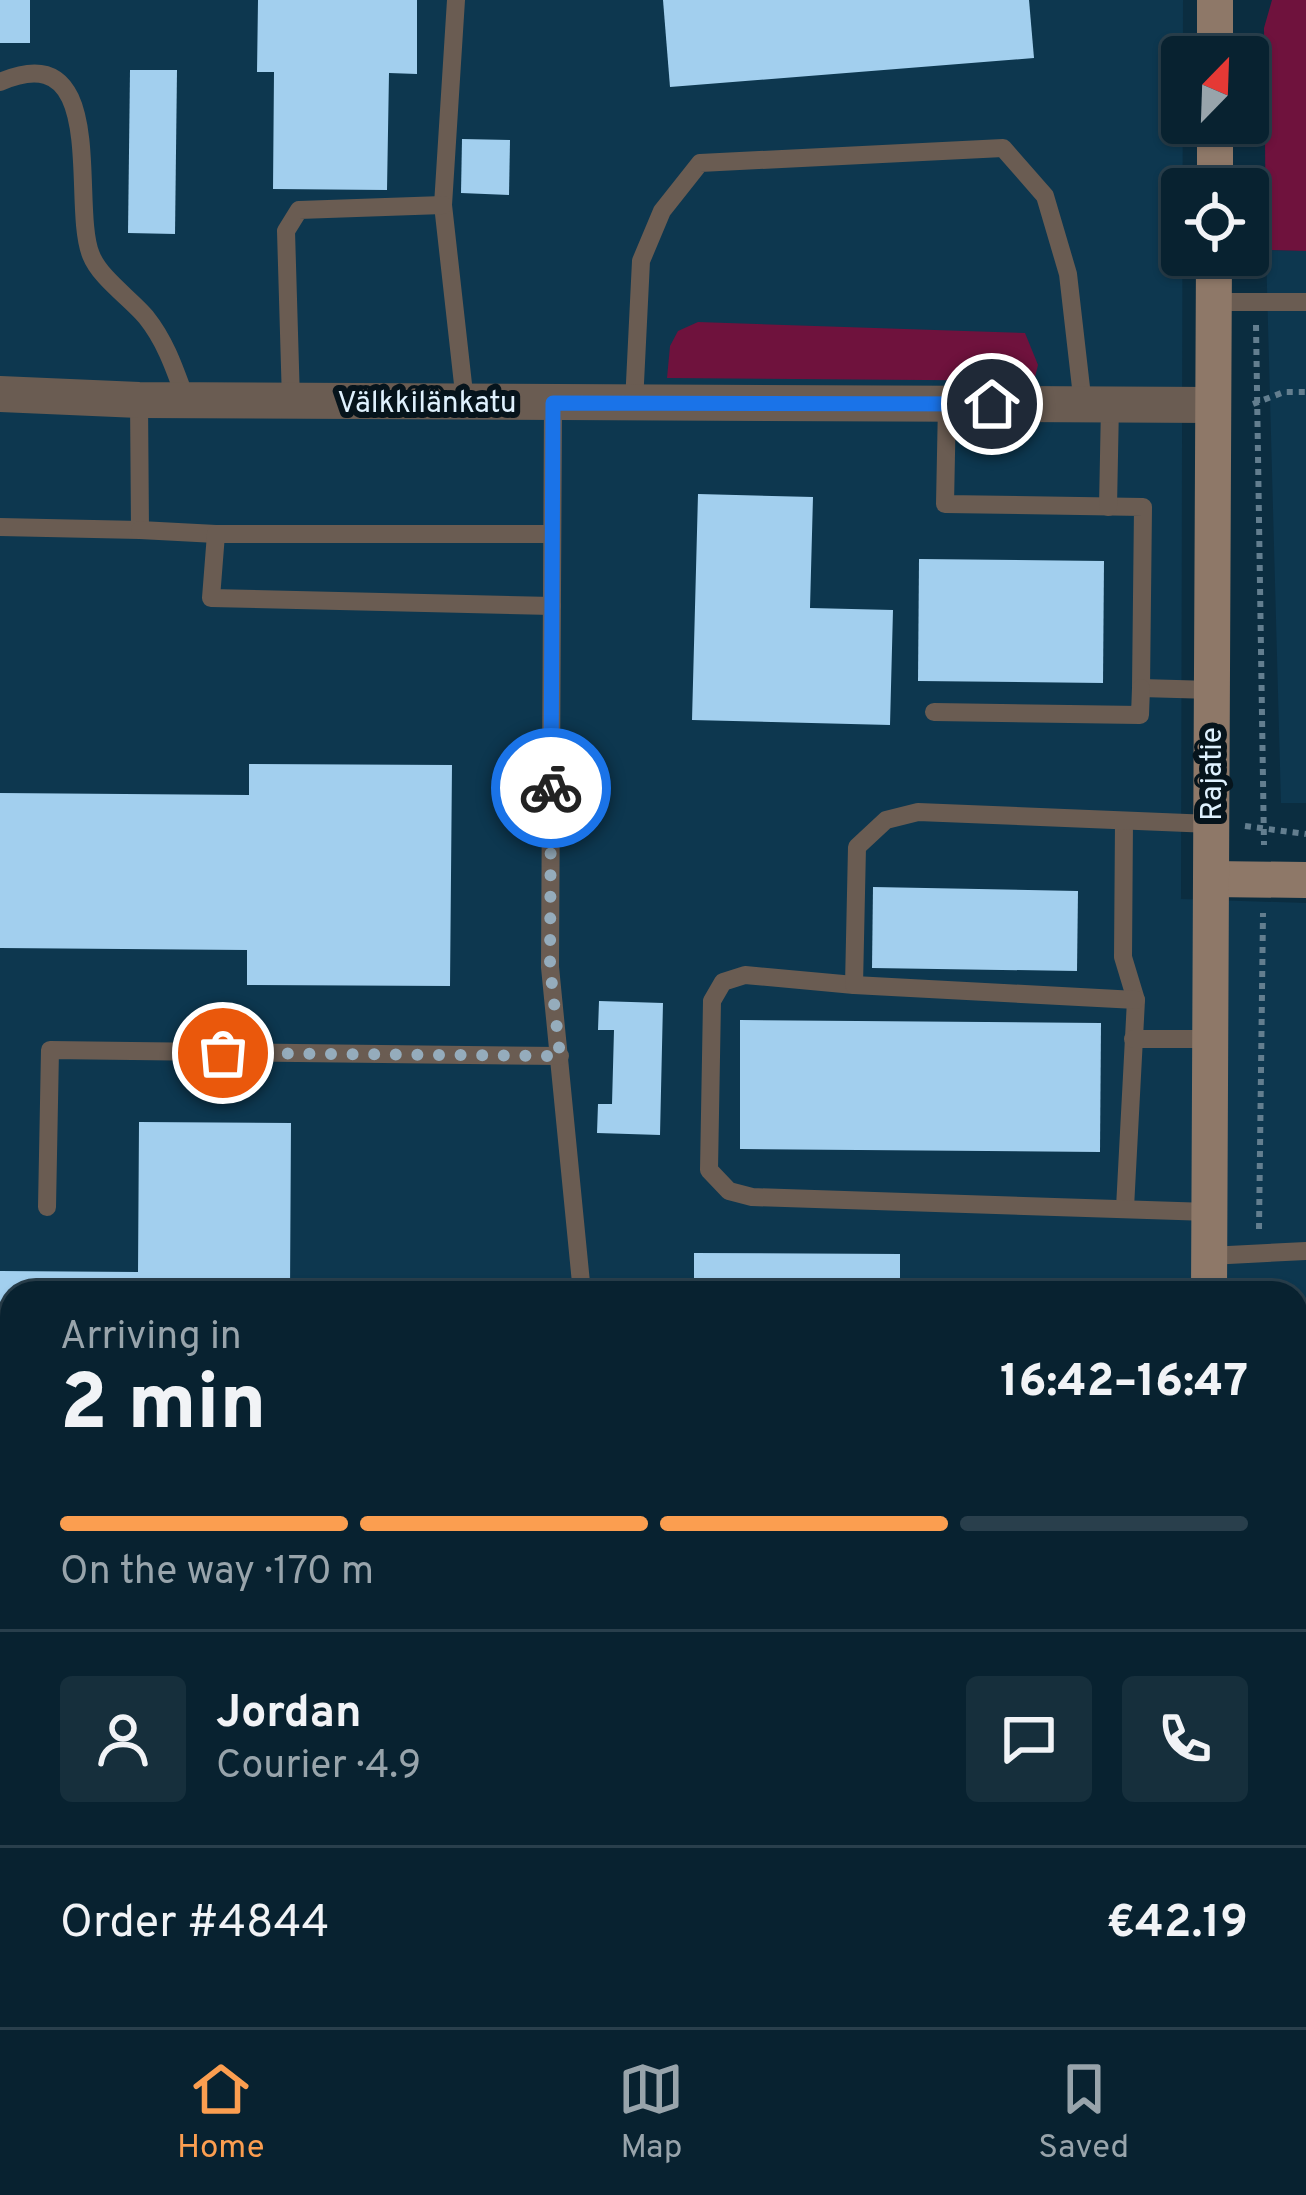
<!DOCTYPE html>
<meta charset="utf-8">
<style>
:root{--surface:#082230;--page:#162f3c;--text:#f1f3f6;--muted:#98a4ab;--line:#293f4c;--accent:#fb9e50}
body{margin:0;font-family:Overpass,sans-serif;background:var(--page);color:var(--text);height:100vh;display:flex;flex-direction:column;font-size:45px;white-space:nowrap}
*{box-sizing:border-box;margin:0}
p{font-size:39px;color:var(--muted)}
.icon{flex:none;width:66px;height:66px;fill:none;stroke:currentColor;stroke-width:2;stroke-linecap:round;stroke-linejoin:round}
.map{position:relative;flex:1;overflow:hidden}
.side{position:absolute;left:0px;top:1281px;width:1308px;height:747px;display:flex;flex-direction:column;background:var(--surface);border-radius:36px 36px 0 0;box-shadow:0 3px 9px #0004,0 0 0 3px var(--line)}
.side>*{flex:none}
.needle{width:78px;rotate:23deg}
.fabs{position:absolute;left:1161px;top:36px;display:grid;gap:24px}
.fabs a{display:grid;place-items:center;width:108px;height:108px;border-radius:12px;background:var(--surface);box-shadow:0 3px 9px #0004,0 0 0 3px var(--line);font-size:60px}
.pin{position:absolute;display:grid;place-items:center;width:102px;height:102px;color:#fff;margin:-51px;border:6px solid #fff;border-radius:50%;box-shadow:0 3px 12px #0007}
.courier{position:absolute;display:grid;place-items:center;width:120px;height:120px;margin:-60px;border:9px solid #1a73e8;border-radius:50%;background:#fff;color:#222;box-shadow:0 3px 15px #0007}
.headline em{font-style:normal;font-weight:800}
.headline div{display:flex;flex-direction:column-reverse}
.headline{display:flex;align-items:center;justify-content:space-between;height:204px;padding:0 60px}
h1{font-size:78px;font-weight:800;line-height:90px}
.bar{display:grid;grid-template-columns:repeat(4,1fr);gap:18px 12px;align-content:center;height:144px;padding:0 60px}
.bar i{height:15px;border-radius:9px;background:var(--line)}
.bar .on{background:var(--accent)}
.bar p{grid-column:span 4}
.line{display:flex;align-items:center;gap:30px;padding:0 60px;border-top:3px solid var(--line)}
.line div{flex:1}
.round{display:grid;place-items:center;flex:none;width:126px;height:126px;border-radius:12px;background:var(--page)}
.menu{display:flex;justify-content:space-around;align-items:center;height:168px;border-top:3px solid var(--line);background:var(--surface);font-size:33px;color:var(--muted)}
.menu a{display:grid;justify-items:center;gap:6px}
.menu .on{color:var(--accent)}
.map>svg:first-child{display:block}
.built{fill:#0d374f}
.green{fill:#6f123d}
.building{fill:#a2cfee}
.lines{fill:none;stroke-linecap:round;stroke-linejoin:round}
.path{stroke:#637e8f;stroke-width:6;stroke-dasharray:6 6;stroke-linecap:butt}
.lane{stroke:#6a5c52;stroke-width:18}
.street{stroke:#6a5c52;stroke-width:36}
.secondary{stroke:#8e7868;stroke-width:36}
.done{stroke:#95acbc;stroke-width:12;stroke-dasharray:0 21.6}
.route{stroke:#1a73e8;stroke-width:15}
.labels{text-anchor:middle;stroke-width:12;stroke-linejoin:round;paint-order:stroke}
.street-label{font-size:30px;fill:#dff1fe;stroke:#06141c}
</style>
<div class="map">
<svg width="1306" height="2027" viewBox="0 0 1306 2027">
<rect width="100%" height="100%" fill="#0b2d40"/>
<g class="built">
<polygon points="0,0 1183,0 1181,899 1306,903 1306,1524 1296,1524 1296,1293 12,1293 12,1822 0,1823"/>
<polygon points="1266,250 1306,251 1306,803 1281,803"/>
<polygon points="255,2016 1177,2016 1176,2027 254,2027"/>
</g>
<g class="green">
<polygon points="1272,0 1306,0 1306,251 1266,250 1264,28"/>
<polygon points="698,322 1025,333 1038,365 1034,381 667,378 670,346 678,331"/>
<polygon points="12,1899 12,2016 255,2016 254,2027 0,2027 0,1900"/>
</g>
<g class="building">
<rect x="0" y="0" width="30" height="43"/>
<polygon points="258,0 417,0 417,74 389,73 387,190 273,189 274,72 257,72"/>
<polygon points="663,0 1029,0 1034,58 670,87"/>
<polygon points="130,70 177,70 175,234 128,233"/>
<polygon points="462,139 510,140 509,195 461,193"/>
<polygon points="698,494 813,497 810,608 893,610 890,725 692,720"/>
<polygon points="919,559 1104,561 1103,683 918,681"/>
<polygon points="249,764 452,765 450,986 247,985 247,950 0,948 0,793 249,795"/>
<polygon points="873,887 1078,891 1077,971 872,968"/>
<polygon points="599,1001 663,1003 660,1135 597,1133 598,1104 612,1104 614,1030 598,1030"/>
<polygon points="740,1020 1101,1023 1100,1152 740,1149"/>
<polygon points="139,1122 291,1123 290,1293 12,1293 12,1539 0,1539 0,1271 138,1272"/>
<polygon points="694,1253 900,1254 900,1293 694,1293"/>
<polygon points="330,2016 500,2016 500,2027 329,2027"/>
<rect x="683" y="2016" width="221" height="11"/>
<polygon points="1013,2016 1135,2016 1135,2027 1012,2027"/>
</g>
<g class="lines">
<g class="path">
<polyline points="1248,199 1250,246"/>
<polyline points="1256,325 1264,845"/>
<polyline points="1253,404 1284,392 1306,392"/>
<polyline points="1245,826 1306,834"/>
<polyline points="1259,1229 1263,913"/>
<polyline points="1252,2027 1252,2016"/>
</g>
<g class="lane">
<polyline points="456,0 443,205 465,402"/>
<path d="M0,82C111,34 70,204 91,255C100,278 130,298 146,317C166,342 175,370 186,400"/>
<polyline points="1214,302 1306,302"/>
<polyline points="291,401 286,231 299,210 443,205"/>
<polyline points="553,403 550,967 582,1293"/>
<polyline points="634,403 641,261 662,211 700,163 1003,148 1045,196 1068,274 1083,405"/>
<polyline points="947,404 945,504 1143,507 1141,688 1212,690"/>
<polyline points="1108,507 1110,405"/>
<polyline points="0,527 140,530 139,400"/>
<polyline points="140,530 216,534"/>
<polyline points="552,606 211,598 216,534 552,534"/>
<polyline points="934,712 1140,715 1141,688"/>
<polyline points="1124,822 1123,957 1136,1000 1125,1208"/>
<polyline points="854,985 745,975 723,982 712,1001 709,1170 729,1191 752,1197 1209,1212"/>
<polyline points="1136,1000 854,985 857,847 886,820 918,812 1211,824"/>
<polyline points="1133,1039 1210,1039"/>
<polyline points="47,1207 50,1050 560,1056"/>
<polyline points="1209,1256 1306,1251"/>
<polyline points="0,1718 12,1718"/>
</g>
<g class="street">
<polyline points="0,394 139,400 1213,405"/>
<polyline points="580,2027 580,2016"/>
</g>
<g class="secondary">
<polyline points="1215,57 1215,0"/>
<polyline points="1215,189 1215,123"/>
<polyline points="1211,879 1306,880"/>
<polyline points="1209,1293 1214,255"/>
<polyline points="0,1864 12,1863"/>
<polyline points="1205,2027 1205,2016"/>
</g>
</g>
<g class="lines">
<polyline class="done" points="223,1053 560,1056 550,967 551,788"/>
<polyline class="route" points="551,788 553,403 992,404"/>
</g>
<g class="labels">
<g class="street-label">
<text x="427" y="412">Välkkilänkatu</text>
<text transform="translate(1211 774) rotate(-90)" y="10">Rajatie</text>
</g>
</g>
</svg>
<div class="fabs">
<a><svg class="needle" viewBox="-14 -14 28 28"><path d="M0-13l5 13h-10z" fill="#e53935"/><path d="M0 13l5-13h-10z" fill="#98a4ab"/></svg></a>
<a><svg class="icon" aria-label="locate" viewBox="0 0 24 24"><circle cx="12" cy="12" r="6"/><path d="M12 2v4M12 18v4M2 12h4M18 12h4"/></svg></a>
</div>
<div class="pin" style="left:223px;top:1053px;background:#ea580c"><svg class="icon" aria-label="bag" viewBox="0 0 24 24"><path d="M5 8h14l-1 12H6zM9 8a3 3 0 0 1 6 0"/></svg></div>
<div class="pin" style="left:992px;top:404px;background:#1f2937"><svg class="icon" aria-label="home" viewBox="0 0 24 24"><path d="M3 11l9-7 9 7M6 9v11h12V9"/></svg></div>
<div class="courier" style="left:551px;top:788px"><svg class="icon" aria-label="bike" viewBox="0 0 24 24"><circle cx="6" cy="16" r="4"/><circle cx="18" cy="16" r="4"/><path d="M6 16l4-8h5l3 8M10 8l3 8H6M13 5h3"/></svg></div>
<section class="side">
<div class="headline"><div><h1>2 min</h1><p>Arriving in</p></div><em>16:42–16:47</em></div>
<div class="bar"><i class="on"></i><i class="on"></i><i class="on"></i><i></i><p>On the way · 170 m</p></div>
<div class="line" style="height:216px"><a class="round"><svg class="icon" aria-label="person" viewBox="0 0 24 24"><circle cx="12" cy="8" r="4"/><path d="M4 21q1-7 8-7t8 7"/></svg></a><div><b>Jordan</b><p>Courier · 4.9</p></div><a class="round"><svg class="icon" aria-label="chat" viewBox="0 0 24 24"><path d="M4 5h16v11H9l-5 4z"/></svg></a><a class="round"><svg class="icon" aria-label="phone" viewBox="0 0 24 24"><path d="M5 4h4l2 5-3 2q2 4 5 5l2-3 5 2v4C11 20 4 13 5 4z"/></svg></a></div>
<div class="line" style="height:156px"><div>Order #4844</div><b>€42.19</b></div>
</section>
</div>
<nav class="menu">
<a class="on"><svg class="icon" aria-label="home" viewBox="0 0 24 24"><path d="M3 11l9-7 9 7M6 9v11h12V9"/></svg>Home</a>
<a><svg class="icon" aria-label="map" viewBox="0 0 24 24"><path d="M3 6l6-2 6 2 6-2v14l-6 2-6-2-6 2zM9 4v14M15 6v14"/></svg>Map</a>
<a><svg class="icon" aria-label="saved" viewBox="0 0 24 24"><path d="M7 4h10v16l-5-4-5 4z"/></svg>Saved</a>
</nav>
